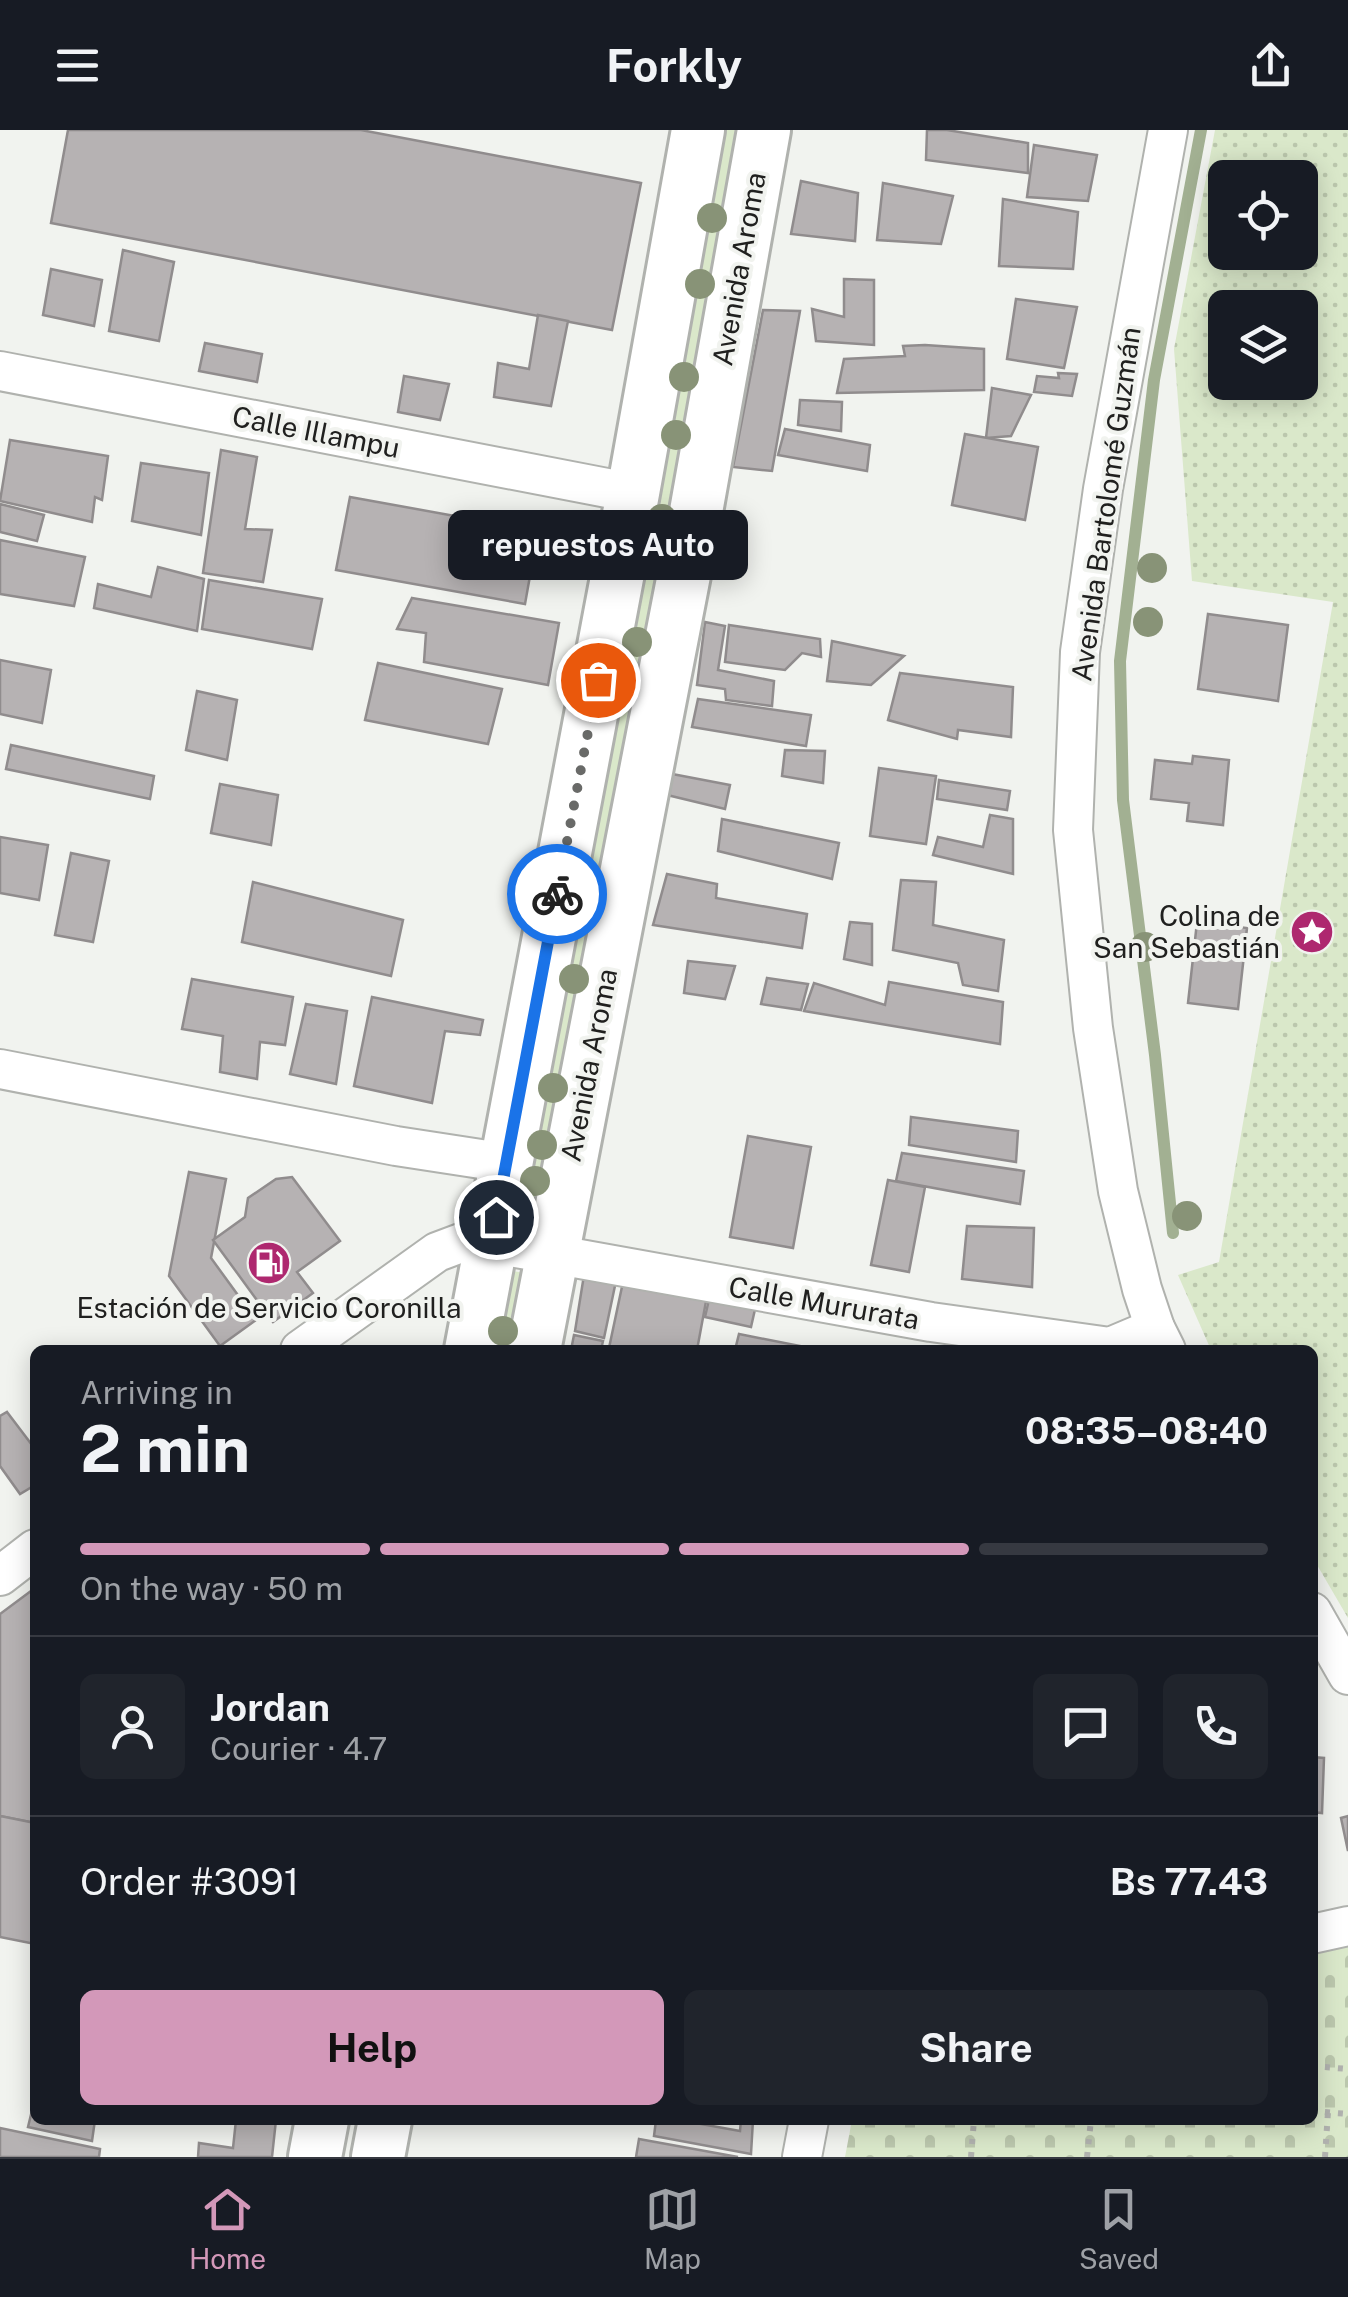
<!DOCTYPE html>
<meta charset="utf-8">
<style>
:root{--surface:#171b24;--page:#20242c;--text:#f1f3f6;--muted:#9ea1a6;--line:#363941;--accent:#d398b9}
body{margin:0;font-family:"Public Sans",sans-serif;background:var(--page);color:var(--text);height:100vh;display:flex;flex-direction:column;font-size:38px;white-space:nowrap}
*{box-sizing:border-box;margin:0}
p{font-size:32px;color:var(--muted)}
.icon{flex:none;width:55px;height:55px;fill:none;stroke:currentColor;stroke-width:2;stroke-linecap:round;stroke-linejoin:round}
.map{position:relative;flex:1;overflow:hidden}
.side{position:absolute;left:30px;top:1215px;width:1288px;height:780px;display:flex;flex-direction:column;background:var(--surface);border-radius:15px;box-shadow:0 5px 25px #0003}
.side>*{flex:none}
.tools{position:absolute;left:1208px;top:30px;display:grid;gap:20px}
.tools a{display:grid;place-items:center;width:110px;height:110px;border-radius:15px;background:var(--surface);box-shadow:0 5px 25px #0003;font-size:50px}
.pin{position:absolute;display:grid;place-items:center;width:85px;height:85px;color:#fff;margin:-42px;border:5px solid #fff;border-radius:50%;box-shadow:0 2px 10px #0007}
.courier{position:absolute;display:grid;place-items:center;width:100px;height:100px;margin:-50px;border:8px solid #1a73e8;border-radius:50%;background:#fff;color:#222;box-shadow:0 2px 12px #0007}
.bubble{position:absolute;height:70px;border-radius:15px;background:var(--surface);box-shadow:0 5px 25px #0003;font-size:32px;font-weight:700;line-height:70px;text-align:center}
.overview em{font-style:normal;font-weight:700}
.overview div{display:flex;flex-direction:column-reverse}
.overview{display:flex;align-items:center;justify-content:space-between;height:170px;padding:0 50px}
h1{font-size:65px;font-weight:700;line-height:75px}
.bar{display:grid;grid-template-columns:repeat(4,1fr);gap:15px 10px;align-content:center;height:120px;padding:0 50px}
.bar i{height:12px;border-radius:8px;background:var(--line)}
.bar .active{background:var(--accent)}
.bar p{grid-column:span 4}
.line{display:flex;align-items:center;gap:25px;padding:0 50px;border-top:2px solid var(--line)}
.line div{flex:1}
.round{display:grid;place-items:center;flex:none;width:105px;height:105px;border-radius:15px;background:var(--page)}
.primary-button{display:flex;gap:20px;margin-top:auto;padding:20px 50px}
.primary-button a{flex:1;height:115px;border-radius:15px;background:var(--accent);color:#111;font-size:40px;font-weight:700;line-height:115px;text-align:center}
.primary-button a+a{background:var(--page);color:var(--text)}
header{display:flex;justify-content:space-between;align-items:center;height:130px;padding:0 50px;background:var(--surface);font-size:45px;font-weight:700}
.tabs{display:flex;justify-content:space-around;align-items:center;height:140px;border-top:2px solid var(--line);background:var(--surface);font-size:28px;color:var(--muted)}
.tabs a{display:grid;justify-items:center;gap:5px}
.tabs .active{color:var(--accent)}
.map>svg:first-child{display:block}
.green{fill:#dae8ca}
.cemetery{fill:url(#cemetery-stones)}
.park{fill:url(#park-dots);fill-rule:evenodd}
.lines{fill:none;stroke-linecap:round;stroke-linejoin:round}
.stream{stroke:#a2b092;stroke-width:12}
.building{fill:#b6b2b3;stroke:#908c8d;stroke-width:2.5}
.minor-casing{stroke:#b0b2ae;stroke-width:42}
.secondary-casing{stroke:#b0b2ae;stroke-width:58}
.path{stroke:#b0b1ae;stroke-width:6;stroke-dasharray:5 8;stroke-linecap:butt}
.minor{stroke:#fff;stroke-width:38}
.secondary{stroke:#fff;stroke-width:52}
.tree{fill:#889377}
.done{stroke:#696a68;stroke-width:10;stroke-dasharray:0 18}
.route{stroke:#1a73e8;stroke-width:12}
.labels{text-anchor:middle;stroke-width:8;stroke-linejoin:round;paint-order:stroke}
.street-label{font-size:28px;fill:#20201f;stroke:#f1f3ef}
.poi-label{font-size:28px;fill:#20201f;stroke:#f1f3ef;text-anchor:end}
</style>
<header><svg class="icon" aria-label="menu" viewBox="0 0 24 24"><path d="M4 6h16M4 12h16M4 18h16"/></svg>Forkly<svg class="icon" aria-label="share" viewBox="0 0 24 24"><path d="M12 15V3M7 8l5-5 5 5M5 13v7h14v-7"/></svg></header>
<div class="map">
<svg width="1348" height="2027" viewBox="0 0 1348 2027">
<defs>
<pattern id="cemetery-stones" width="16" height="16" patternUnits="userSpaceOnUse" patternTransform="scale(2.5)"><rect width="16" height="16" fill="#dae8ca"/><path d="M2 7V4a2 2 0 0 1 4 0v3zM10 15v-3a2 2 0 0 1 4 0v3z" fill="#bbc7ad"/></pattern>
<pattern id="park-dots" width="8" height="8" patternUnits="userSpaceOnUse" patternTransform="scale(2.5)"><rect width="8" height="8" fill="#dae8ca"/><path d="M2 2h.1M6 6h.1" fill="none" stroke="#bbc7ad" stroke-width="1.8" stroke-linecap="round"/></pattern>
</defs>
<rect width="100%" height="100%" fill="#f1f3ef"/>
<g class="green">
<polygon points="720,0 740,0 673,379 535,1100 517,1097"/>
<polygon points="507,1140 525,1143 510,1220 491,1220"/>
</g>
<polygon class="cemetery" points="1348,1817 1348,2027 845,2027 852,1990 1312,1990 1313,1824"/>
<path class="park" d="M1215,0H1348V1488L1313,1428L1312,1220H1211L1178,1145L1219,1132L1333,472L1192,451L1174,219ZM1225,48H1300V122H1225ZM1225,178H1300V252H1225Z"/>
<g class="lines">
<polyline class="stream" points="1173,1103 1155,925 1123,670 1120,531 1154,250 1201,0"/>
</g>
<g class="building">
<polygon points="68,0 361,0 641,53 612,200 51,93"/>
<polygon points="927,0 947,0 1028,13 1028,43 926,30"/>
<polygon points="1034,15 1097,25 1088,71 1027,67"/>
<polygon points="801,51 858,63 855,111 791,104"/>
<polygon points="883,53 953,66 941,114 877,110"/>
<polygon points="1003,69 1078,82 1073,139 999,136"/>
<polygon points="123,120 174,132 159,211 109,201"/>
<polygon points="51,139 102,150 94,196 43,185"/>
<polygon points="844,149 874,150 874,215 816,211 812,179 844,187"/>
<polygon points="1016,169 1077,177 1064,238 1007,229"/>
<polygon points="763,180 800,181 772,341 733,337"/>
<polygon points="538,185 568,191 551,276 494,267 498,233 529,239"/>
<polygon points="205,213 262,224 257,252 199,241"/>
<polygon points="925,215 984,219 984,260 837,263 844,229 905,226 903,216"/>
<polygon points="1058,243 1077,244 1072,266 1034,262 1037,246 1059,248"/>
<polygon points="404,246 449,254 440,290 398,282"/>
<polygon points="992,258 1031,265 1011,306 986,308"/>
<polygon points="800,270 842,272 841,301 798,295"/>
<polygon points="785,299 870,315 867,341 778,325"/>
<polygon points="965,304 1038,317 1025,390 952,375"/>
<polygon points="10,310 108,326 102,370 95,367 92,392 0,371"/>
<polygon points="221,320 257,327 245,399 272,400 263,452 203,443"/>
<polygon points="141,333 209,343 201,405 132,391"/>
<polygon points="350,367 538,401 525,474 336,440"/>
<polygon points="0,374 44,385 37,411 0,402"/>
<polygon points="0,410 85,427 74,476 0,464"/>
<polygon points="158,437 204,449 197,501 94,478 98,454 151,467"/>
<polygon points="209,450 322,469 312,519 202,499"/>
<polygon points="412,468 559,493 548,555 424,532 426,503 397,499"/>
<polygon points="1208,484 1288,495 1278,571 1198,559"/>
<polygon points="705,492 725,496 718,540 774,551 772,576 726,570 725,559 697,555"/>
<polygon points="729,495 820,509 821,527 802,523 785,540 725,532"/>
<polygon points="832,511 904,526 871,555 827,551"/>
<polygon points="0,530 51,540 42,593 0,584"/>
<polygon points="378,533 502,559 488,614 365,590"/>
<polygon points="900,543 1013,557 1011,607 958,600 957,609 888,590"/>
<polygon points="197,561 237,570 227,630 186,620"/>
<polygon points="698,569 811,585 806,616 692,597"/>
<polygon points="11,615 154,646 150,669 6,639"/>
<polygon points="785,620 825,621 823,653 782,646"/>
<polygon points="1193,626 1229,630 1223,695 1187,691 1189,673 1151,669 1155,630 1192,634"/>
<polygon points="879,638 936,646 926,714 870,706"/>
<polygon points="667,643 730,655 725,679 663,664"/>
<polygon points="939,650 1010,661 1007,680 937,669"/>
<polygon points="220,654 278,665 271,715 211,703"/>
<polygon points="990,685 1013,689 1013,744 933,725 938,707 983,717"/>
<polygon points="722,689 839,713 832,749 718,721"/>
<polygon points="0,707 48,715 39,770 0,763"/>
<polygon points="71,723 109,731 93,812 55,805"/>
<polygon points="667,744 717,754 716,768 807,784 802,818 653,795"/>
<polygon points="901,750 936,752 933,795 1004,810 998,861 963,855 958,833 893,820"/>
<polygon points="253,752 403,790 391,846 242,812"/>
<polygon points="850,792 872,794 872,835 844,829"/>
<polygon points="1197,792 1247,798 1238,879 1188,873"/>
<polygon points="688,831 735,836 725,869 684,863"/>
<polygon points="767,848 808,854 801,880 761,874"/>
<polygon points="192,849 293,867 285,915 260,912 257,949 220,942 223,906 182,899"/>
<polygon points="889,852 1003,872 1000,914 804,881 814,853 885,875"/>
<polygon points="372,867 483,890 480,905 445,901 432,973 354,956"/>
<polygon points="306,874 347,881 336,954 290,944"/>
<polygon points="911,987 1018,1001 1016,1032 909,1015"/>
<polygon points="748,1006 811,1017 793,1118 730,1107"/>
<polygon points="902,1023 1024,1041 1020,1074 896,1051"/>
<polygon points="189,1042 226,1049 211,1128 256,1190 220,1216 169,1146"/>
<polygon points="292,1047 340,1111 297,1142 313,1163 273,1192 213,1110 245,1087 248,1068 276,1049"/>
<polygon points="888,1050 925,1057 909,1142 871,1135"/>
<polygon points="967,1096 1034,1098 1032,1157 962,1149"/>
<polygon points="584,1145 616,1151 604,1208 575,1201"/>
<polygon points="623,1152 707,1166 697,1220 622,1220 609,1218"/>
<polygon points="710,1165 756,1175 751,1197 705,1187"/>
<polygon points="739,1204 815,1219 735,1220"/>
<polygon points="574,1205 603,1211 601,1220 571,1220"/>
<polygon points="7,1282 35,1319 35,1355 20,1364 0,1336 0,1286"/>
<polygon points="35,1458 35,1693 0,1686 0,1484"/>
<polygon points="1312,1627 1324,1628 1322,1683 1312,1682"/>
<polygon points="0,1686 35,1693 35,1814 0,1807"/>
<polygon points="1348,1686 1348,1721 1341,1688"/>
<polygon points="35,1968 35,1990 95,1990 92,2011 28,1997"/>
<polygon points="236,1990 276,1990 272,2027 198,2027 199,2013 233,2018"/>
<polygon points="656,1990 679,1990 740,2001 741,1990 753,1990 751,2024 654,2006"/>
<polygon points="0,1998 100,2019 99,2027 0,2027"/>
<polygon points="639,2009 738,2027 636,2027"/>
</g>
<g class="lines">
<g class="minor-casing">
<g id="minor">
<polyline points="0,241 633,363"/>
<polyline points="0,939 396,1016 507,1033"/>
<polyline points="300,1220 437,1122 461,1113 491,1114 552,1124 931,1192 1110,1217 1155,1198"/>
<polyline points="1166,1220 1155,1198 1142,1159 1118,1061 1093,898 1073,700 1080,522 1103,359 1168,0"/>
<polyline points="0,1446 35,1419"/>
<polyline points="1312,1482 1348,1545"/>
<polyline points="1312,1804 1348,1796"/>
<polyline points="802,2027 809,1990"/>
</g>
</g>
<g class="secondary-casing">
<g id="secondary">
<polyline points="471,1220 633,363 698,0"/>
<polyline points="534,1220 694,393 764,0"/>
<polyline points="315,2027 322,1990"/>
<polyline points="378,2027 385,1990"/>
</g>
</g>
<g class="path">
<polyline points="1312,1936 1348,1939"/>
<polyline points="1312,1981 1348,1984"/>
<polyline points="971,2027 974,1990"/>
<polyline points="1087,2027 1091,1990"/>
<polyline points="1325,2027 1328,1982"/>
</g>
<use href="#minor" class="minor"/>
<use href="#secondary" class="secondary"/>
</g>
<g class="tree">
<circle cx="712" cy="88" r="15"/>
<circle cx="700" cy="154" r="15"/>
<circle cx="684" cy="247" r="15"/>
<circle cx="676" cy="305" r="15"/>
<circle cx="662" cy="389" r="15"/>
<circle cx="1152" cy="438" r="15"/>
<circle cx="1148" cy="492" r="15"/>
<circle cx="637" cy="512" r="15"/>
<circle cx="590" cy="768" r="15"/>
<circle cx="1145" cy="817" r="15"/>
<circle cx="574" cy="849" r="15"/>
<circle cx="553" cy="958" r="15"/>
<circle cx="542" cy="1015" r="15"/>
<circle cx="535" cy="1051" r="15"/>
<circle cx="1187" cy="1086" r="15"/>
<circle cx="503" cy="1201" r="15"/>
</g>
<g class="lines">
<polyline class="done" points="557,764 598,550"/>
<polyline class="route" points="496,1087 557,764"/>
</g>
<defs>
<g id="sight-disc" transform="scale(2.25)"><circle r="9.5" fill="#ae286f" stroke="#f1f3ef"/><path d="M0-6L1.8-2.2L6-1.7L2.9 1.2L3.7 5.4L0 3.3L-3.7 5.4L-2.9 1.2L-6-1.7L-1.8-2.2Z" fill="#fff"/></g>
<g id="fuel-disc" transform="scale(2.25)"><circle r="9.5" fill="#ae286f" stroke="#f1f3ef"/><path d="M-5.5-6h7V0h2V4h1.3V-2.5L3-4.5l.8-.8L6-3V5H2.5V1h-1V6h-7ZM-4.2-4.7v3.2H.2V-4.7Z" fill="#fff"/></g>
</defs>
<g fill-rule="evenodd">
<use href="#sight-disc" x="1312" y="802"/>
<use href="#fuel-disc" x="269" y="1133"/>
</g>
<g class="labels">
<g class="street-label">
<text transform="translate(739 139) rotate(-80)" y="10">Avenida Aroma</text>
<text transform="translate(316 302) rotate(11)" y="10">Calle Illampu</text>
<text transform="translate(1106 374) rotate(-82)" y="10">Avenida Bartolomé Guzmán</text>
<text transform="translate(589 935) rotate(-79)" y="10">Avenida Aroma</text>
<text transform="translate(824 1173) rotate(10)" y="10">Calle Mururata</text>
</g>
<g class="poi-label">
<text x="1280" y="796">Colina de<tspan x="1280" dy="32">San Sebastián</tspan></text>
<text x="269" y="1188" text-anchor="middle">Estación de Servicio Coronilla</text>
</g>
</g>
</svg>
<div class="tools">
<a><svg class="icon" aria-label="locate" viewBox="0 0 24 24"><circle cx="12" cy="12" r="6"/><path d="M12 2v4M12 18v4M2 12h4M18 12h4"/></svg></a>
<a><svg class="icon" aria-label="layers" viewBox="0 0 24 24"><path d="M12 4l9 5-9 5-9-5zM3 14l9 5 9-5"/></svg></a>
</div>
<div class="pin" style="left:598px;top:550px;background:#ea580c"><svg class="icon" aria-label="bag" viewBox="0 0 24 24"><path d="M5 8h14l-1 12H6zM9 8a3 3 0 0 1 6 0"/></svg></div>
<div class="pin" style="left:496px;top:1087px;background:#1f2937"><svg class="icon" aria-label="home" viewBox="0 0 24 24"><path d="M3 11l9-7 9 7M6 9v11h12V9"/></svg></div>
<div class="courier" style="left:557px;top:764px"><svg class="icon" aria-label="bike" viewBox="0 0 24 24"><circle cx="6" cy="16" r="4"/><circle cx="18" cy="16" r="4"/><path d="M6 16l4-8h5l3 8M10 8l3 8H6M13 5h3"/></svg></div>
<div class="bubble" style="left:448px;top:380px;width:300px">repuestos Auto</div>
<section class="side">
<div class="overview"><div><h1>2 min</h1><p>Arriving in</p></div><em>08:35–08:40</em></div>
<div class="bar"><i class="active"></i><i class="active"></i><i class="active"></i><i></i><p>On the way · 50 m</p></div>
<div class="line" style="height:180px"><a class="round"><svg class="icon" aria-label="person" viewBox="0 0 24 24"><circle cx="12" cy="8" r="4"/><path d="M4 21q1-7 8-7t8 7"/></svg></a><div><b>Jordan</b><p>Courier · 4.7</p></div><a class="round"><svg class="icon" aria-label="chat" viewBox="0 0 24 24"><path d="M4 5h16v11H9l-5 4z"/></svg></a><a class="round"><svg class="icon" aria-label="phone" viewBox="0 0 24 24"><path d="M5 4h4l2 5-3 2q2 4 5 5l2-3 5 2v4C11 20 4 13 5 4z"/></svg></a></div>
<div class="line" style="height:130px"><div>Order #3091</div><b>Bs 77.43</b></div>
<div class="primary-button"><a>Help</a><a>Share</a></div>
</section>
</div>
<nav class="tabs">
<a class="active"><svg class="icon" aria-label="home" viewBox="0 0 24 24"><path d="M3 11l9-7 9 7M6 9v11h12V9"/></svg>Home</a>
<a><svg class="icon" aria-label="map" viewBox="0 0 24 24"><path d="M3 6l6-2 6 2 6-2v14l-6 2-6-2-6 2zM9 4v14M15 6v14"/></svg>Map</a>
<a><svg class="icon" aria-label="saved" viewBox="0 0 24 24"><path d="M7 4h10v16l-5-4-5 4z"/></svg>Saved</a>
</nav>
